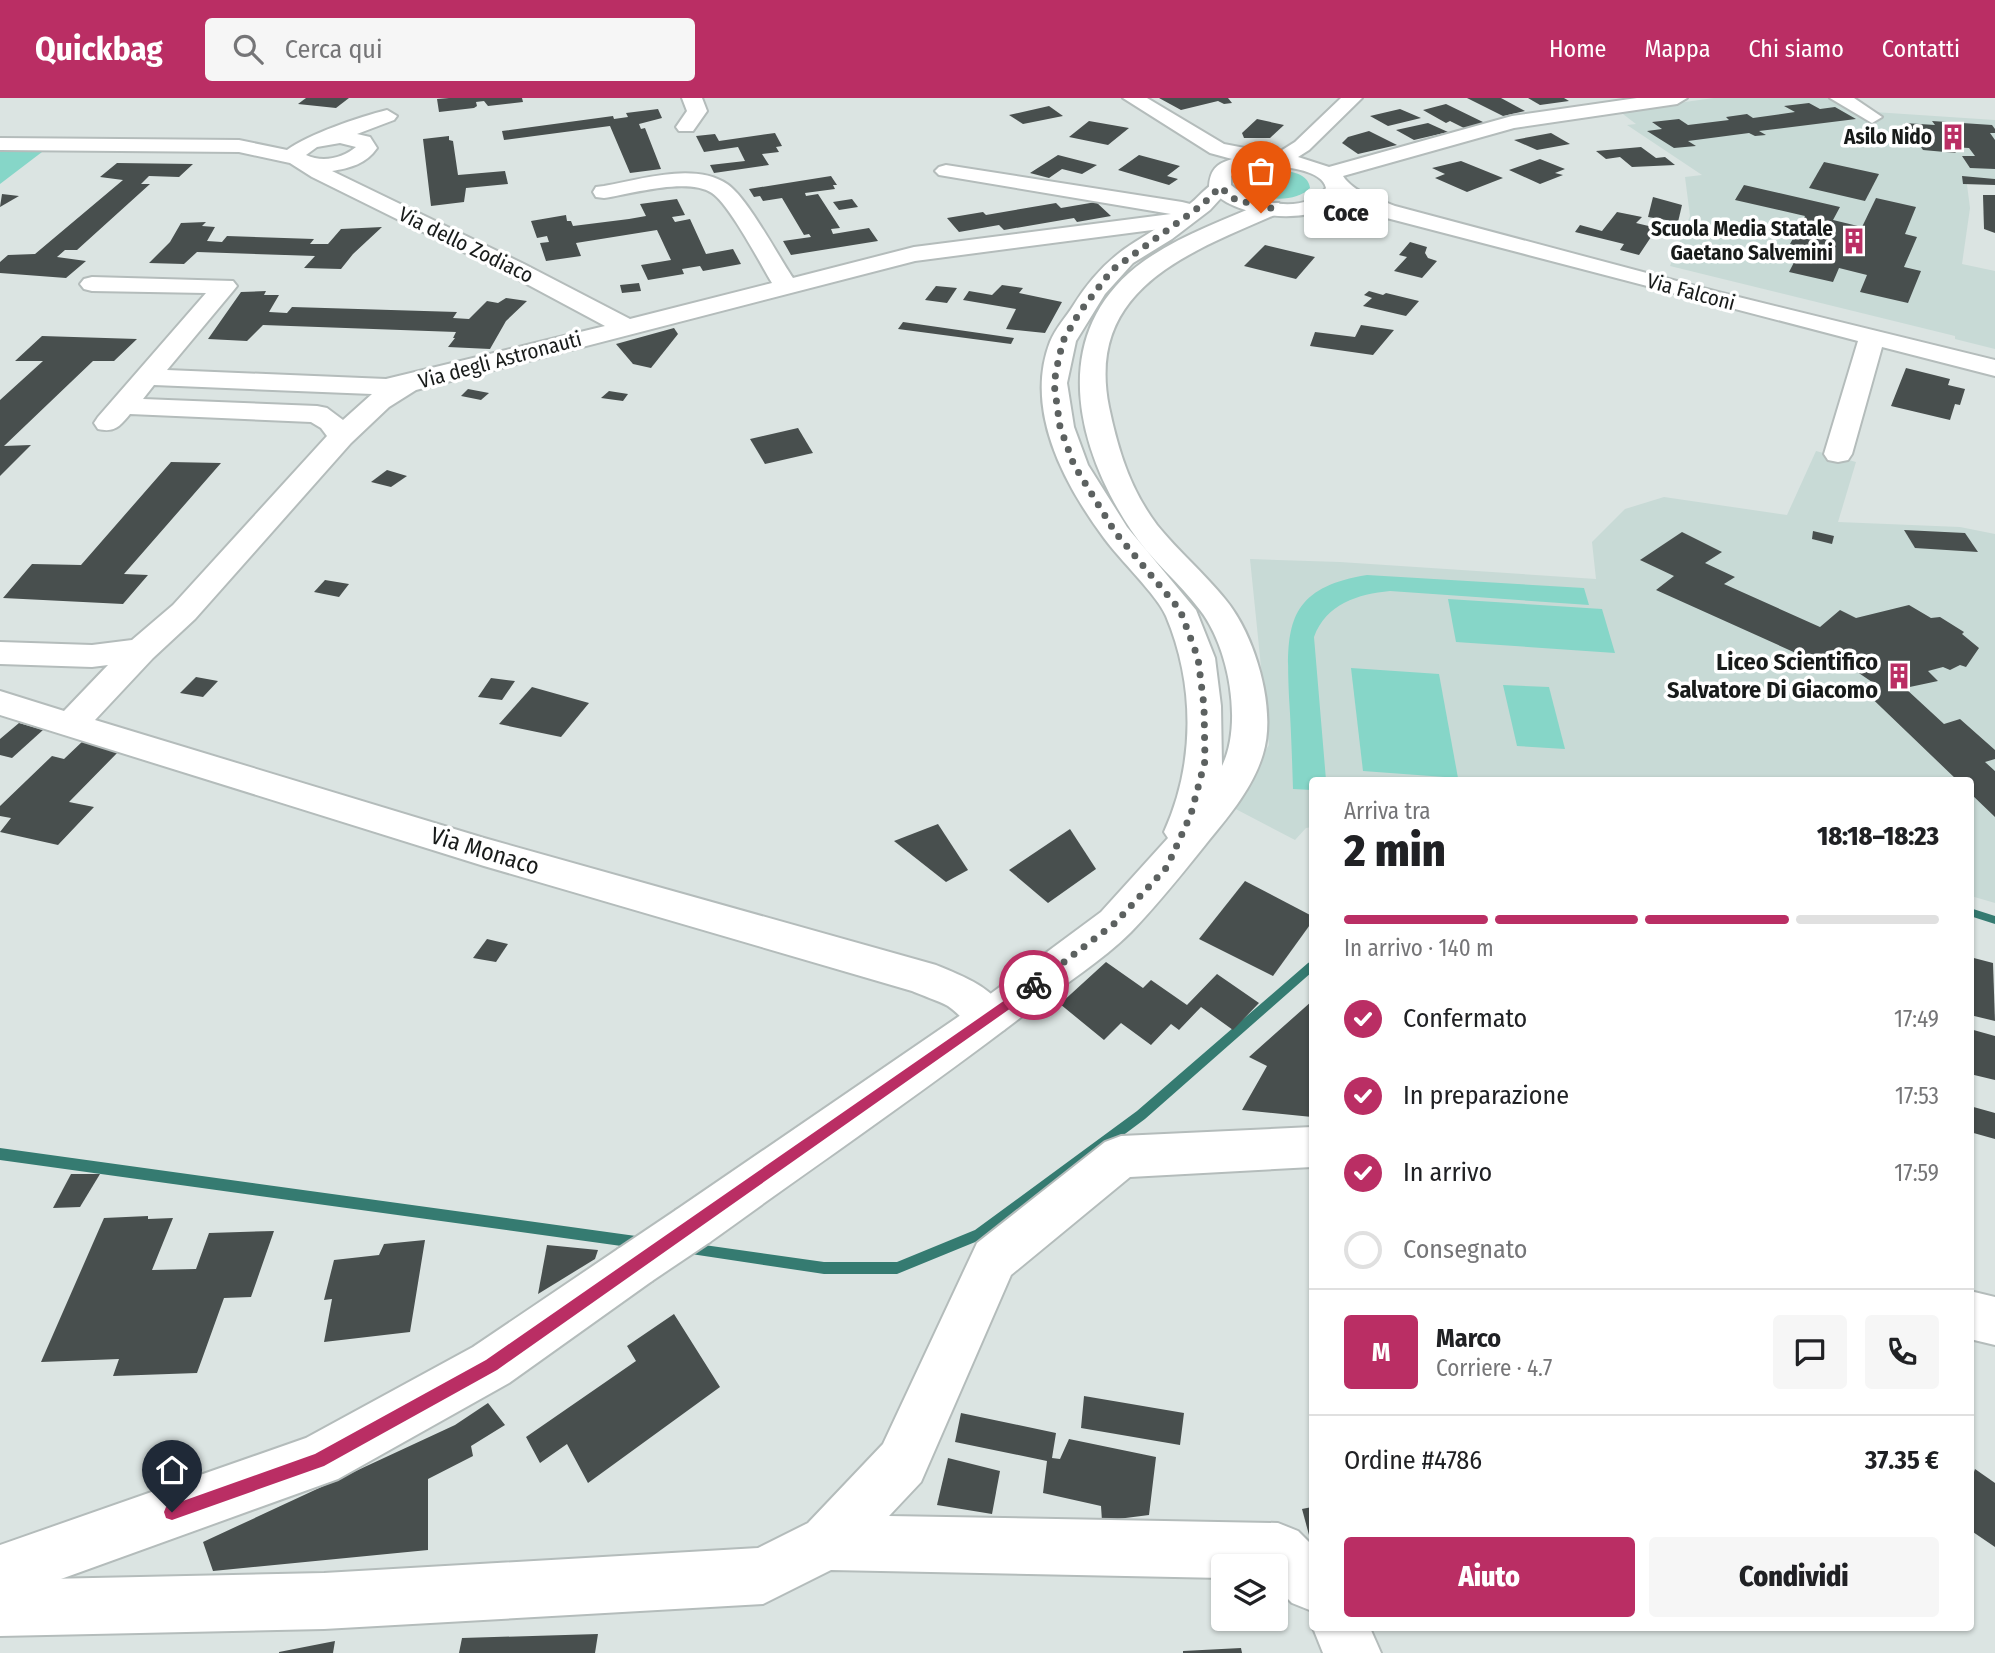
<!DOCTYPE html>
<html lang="it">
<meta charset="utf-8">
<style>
:root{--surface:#fff;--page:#f6f6f6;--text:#202124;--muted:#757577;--line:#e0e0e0;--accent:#ba2e64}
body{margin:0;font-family:"Fira Sans Condensed",sans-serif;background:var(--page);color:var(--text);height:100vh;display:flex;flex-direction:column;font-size:26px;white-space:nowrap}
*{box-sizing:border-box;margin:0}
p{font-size:23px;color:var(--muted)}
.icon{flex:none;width:38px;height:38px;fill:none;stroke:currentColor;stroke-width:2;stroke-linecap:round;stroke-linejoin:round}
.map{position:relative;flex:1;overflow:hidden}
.drawer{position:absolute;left:1309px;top:679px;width:665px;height:854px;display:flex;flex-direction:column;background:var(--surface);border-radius:7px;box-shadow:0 2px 5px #0004}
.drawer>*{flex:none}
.controls{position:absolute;left:1211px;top:1456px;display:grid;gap:14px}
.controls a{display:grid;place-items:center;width:77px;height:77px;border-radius:7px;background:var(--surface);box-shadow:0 2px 5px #0004;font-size:35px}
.pin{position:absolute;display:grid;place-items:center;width:60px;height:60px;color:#fff;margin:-72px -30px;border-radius:50% 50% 50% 0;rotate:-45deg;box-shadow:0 0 7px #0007}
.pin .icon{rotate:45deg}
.courier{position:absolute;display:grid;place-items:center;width:70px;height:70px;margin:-35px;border:5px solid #ba2e64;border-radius:50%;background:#fff;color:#222;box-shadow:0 2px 9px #0007}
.bubble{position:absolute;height:49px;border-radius:7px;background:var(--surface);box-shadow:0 2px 5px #0004;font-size:23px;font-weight:800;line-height:49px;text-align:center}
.headline em{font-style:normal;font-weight:800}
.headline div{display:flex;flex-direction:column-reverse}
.headline{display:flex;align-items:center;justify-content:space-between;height:119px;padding:0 35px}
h1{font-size:46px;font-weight:800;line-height:52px}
.bar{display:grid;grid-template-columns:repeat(4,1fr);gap:10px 7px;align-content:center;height:84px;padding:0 35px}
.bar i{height:9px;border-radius:5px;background:var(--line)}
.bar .active{background:var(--accent)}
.bar p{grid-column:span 4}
.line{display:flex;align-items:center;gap:18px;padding:0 35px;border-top:2px solid var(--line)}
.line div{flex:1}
.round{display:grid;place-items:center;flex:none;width:74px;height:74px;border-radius:7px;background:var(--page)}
ol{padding:0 35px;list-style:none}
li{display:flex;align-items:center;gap:21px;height:77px}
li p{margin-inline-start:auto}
li .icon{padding:7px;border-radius:50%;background:var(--accent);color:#fff;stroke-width:4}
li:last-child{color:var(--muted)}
li i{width:38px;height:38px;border:4px solid var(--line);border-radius:50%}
.primary-button{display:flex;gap:14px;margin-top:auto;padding:14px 35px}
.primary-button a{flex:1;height:80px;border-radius:7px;background:var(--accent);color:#fff;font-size:28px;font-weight:800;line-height:80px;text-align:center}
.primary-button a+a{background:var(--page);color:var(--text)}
header{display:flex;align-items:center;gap:42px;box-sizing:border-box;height:98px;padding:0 35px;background:var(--accent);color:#fff}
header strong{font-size:33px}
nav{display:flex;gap:38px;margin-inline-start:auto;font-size:24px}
.search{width:490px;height:63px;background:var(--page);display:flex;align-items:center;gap:18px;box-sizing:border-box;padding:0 24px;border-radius:7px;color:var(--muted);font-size:26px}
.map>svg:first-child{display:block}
.built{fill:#c8dad6}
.green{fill:#86d6c8}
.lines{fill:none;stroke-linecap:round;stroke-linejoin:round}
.stream{fill:#357b71;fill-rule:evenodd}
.building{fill:#484f4e}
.minor-casing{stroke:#b4bcbb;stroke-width:4}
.major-casing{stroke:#b4bcbb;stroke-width:4}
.minor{fill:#fff;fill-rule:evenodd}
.major{fill:#fff;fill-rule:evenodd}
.route{fill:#ba2e64}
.done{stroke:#5c6160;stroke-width:7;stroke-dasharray:0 12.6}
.labels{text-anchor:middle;stroke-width:7;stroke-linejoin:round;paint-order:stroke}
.far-poi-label{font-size:21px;font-weight:bold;fill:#181b1a;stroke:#fff;text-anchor:end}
.far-street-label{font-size:21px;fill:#181b1a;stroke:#fff}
.poi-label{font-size:24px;font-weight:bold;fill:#181b1a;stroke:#fff;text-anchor:end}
.street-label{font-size:24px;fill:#181b1a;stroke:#fff}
</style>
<header>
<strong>Quickbag</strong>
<div class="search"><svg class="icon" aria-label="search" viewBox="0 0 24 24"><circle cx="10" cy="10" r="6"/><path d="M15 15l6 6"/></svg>Cerca qui</div>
<nav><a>Home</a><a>Mappa</a><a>Chi siamo</a><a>Contatti</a></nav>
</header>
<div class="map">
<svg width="1995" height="1555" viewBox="0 0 1995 1555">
<rect width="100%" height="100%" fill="#dbe4e2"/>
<g class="built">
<polygon points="1714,0 1828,0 1872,26 1874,14 1995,22 1995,81 1966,79 1970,110 1962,166 1995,173 1995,251 1955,241 1955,238 1670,168 1690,118 1685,79 1702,77 1627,27 1636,26 1619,13"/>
<polygon points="1816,353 1856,364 1838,424 1960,429 1995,436 1995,805 1971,798 1970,682 1312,682 1312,729 1306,730 1295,742 1228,707 1243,688 1269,647 1250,461 1340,464 1596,481 1592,444 1625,411 1664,399 1787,417"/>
</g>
<g class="green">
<polygon points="0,53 42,53 42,54 0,86"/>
<path d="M1277,72C1290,73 1308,75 1310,90C1295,106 1255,104 1243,85L1252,75Z"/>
<path d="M1367,477L1584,490L1589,507L1390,493C1358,496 1326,506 1314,539L1326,682H1312V692L1293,691C1292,660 1291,629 1289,599C1286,529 1286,490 1367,477Z"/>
<polygon points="1448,501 1602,511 1615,555 1456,544"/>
<polygon points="1351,570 1439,576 1458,680 1363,673"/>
<polygon points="1503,587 1549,589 1565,651 1517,648"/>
</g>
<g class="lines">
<g class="stream">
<polygon points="1970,810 1995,818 1995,826 1970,818"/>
<polygon points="1312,863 1312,874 1145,1021 985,1140 897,1176 824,1176 678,1154 676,1150 678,1146 683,1144 824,1164 897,1164 975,1132 1137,1013 1308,865"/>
<polygon points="0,1050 643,1139 648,1141 649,1145 648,1149 643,1151 0,1062"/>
</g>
</g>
<g class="building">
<polygon points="306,0 349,0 336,10 298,6"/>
<polygon points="449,0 522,0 523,4 488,8 484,3 476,4 477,8 474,10 439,14 437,1"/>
<polygon points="1159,0 1228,0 1232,5 1224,6 1218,3 1181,12"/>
<polygon points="1467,0 1501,0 1525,13 1503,18"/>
<polygon points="1528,0 1564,0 1569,3 1540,7"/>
<polygon points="1809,5 1820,11 1835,9 1856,21 1759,33 1766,37 1755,38 1749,35 1688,43 1696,48 1674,50 1647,33 1662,31 1652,24 1679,21 1688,27 1729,22 1726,19 1747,16 1753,20 1795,14 1784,8"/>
<polygon points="1446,6 1485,25 1464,30 1450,23 1446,25 1423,12"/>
<polygon points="1049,8 1063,18 1023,26 1009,17"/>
<polygon points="658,11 662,20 639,26 641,31 645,30 661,71 630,75 610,28 504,42 502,33 613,18 614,21 628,19 626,15"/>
<polygon points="1400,11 1421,20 1388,28 1370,18"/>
<polygon points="1257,21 1284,27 1270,40 1244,40 1242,35"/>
<polygon points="1089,23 1129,30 1108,47 1069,39"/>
<polygon points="1932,23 1992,27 1995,31 1995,35 1990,35 1995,42 1995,71 1970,70 1962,58 1975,58 1969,50 1951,49 1956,55 1923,52 1904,25 1935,27"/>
<polygon points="1428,25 1448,34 1414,42 1396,32"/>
<polygon points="1369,33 1397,47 1358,56 1342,45 1348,39"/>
<polygon points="775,35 782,48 776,49 779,54 762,56 769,67 714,75 710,67 745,63 738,49 704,54 696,38 715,36 719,43"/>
<polygon points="1551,35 1570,46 1537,52 1514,42"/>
<polygon points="449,38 449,42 453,43 458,77 505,73 508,86 466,90 464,104 431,108 423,41"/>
<polygon points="1641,49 1656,60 1665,59 1675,67 1632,69 1620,59 1606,61 1596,53"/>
<polygon points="1058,57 1097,67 1082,76 1062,71 1049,80 1030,75"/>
<polygon points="1139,57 1180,68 1167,78 1178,81 1169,87 1118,72"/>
<polygon points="1540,61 1565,71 1555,75 1563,77 1540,86 1509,72"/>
<polygon points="1461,63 1503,80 1467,94 1435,80 1445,76 1432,70"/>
<polygon points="1824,64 1879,76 1865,103 1809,90"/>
<polygon points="117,65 193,66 179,79 149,78 141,86 150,86 77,152 65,152 57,159 86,163 66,180 0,175 0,164 8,157 35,156 123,82 100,79"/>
<polygon points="831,78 837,87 833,87 835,91 805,95 806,98 818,96 840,130 831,131 833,136 869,130 878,143 791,157 783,143 811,139 809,136 804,137 782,100 763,103 760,98 754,99 749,91"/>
<polygon points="1962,78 1995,81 1995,87 1963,86"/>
<polygon points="1744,87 1840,109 1833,122 1862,129 1876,100 1916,109 1905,136 1917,139 1904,169 1921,173 1908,205 1860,194 1867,177 1839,170 1833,184 1789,174 1802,149 1790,146 1805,118 1735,102"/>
<polygon points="2,96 19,98 0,109"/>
<polygon points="1983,97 1995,97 1995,135 1984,131"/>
<polygon points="1653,99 1682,107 1678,124 1648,119"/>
<polygon points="677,101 685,117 672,119 675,124 690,121 706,156 733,151 741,166 703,173 700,168 682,171 684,176 648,182 641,167 671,162 657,132 576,145 581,158 546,163 540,145 549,144 547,138 537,140 531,123 566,117 567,123 571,123 573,128 629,121 646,118 640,106"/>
<polygon points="852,101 858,109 839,112 833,104"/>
<polygon points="1096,104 1111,118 1077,124 1074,120 1004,132 999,127 959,134 947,120 983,114 986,117 1056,105 1061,110"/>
<polygon points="1617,114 1642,119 1636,125 1657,130 1639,157 1620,152 1624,146 1575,134 1580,127 1602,133"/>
<polygon points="206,124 202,128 215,129 207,143 222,144 227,138 314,141 310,146 328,146 341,131 382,129 353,156 341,171 304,170 315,158 197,154 184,166 149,165 170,144 181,125"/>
<polygon points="1410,144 1427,149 1425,155 1428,160 1437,163 1422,180 1394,173 1407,159 1399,157"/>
<polygon points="1265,147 1315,159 1296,181 1244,168"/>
<polygon points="639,185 641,193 622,195 620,187"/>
<polygon points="1002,187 1023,190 1019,195 1062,204 1045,235 1006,231 1016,211 963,202 969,193 992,197"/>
<polygon points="936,188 957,190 947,205 925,202"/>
<polygon points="266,193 264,197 279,197 269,214 287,215 292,209 457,214 453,220 469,221 487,203 498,205 506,200 527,203 506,223 490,251 448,249 455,240 453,240 456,234 263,227 247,243 208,241 241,194"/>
<polygon points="1369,193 1383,197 1386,195 1419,203 1406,218 1363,208 1372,200 1364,197"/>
<polygon points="903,224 1014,240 1011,246 898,231"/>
<polygon points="1361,227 1394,232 1373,257 1310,248 1315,234 1355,239"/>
<polygon points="674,230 678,236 651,270 633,266 616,246"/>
<polygon points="42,238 137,241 114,263 93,263 4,348 31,347 0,378 0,302 43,263 15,263"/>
<polygon points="1906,270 1950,281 1948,287 1965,291 1960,307 1955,306 1950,322 1891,308"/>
<polygon points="468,291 489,295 481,302 461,298"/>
<polygon points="609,293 628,296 623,303 601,300"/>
<polygon points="798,330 813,355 765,366 750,341"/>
<polygon points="171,364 221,365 124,476 148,477 123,506 3,500 32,466 81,467"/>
<polygon points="387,372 407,378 391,389 371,384"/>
<polygon points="1904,432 1965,435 1978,454 1915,450"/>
<polygon points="1813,433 1834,438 1832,446 1812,441"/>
<polygon points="1682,434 1722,454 1705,465 1735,479 1724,486 1820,529 1840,512 1856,520 1909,507 1931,520 1940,519 1964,534 1962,536 1979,550 1966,569 1960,567 1950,572 1943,569 1928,573 1938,583 1905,590 1944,626 1960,621 1995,652 1995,661 1985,664 1995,673 1995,719 1970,695 1970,682 1957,682 1858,587 1872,584 1847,567 1838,574 1656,492 1674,478 1640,462"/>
<polygon points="325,482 349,486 339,499 314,494"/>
<polygon points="196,579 218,583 203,599 180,595"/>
<polygon points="491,580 515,583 502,602 478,599"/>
<polygon points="532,589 589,605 561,639 499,626"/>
<polygon points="19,625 43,632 12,660 0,657 0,641"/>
<polygon points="84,642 122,650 69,704 94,709 58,747 0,734 11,720 0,718 0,708 52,658 64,661"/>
<polygon points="938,726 968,772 946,784 894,743"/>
<polygon points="1070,731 1096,771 1048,805 1009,772"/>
<polygon points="1245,783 1312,818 1312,824 1273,878 1199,841"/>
<polygon points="487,841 508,846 496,864 473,860"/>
<polygon points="1970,859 1993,865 1995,923 1970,917"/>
<polygon points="1106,864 1143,890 1151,882 1187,907 1217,876 1259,905 1233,932 1201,909 1179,932 1171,926 1151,947 1121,925 1104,942 1060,906"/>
<polygon points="1312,903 1312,1019 1242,1012 1267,968 1249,959"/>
<polygon points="1970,931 1995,938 1995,982 1970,976"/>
<polygon points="1970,1008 1995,1015 1995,1041 1970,1034"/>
<polygon points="71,1076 100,1076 80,1109 53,1110"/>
<polygon points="148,1118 148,1121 173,1120 152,1172 196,1171 209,1135 274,1133 251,1199 224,1200 197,1275 113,1278 119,1261 41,1264 104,1120"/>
<polygon points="425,1142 410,1234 324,1244 332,1201 324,1202 334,1162 379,1157 384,1146"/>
<polygon points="547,1147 598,1152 595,1161 538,1196"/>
<polygon points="674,1216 720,1289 588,1385 567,1346 540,1365 526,1339 636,1263 627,1248"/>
<polygon points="1084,1298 1184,1315 1180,1347 1081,1330"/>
<polygon points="488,1305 505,1327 471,1348 473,1358 428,1381 428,1452 213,1473 203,1444 455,1327"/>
<polygon points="961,1315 1056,1335 1052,1360 1060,1361 1069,1341 1156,1359 1149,1417 1102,1423 1101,1408 1043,1395 1047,1363 955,1344"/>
<polygon points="948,1360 1000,1373 992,1416 937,1407"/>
<polygon points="1975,1371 1995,1385 1995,1449 1970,1432 1970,1385"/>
<polygon points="1312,1409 1312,1448 1302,1411"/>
<polygon points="598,1536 595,1555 459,1555 462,1540"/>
<polygon points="335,1543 333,1555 279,1555 279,1554"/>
<polygon points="1241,1550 1242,1555 1183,1555 1183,1553"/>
</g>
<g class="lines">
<g class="minor-casing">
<g id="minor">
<polygon points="682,0 702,0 707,13 693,33 679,33 676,29 687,13"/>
<path d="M1123,0H1147L1224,46L1276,56L1295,44L1341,0H1362L1309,52L1298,59L1329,69L1512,18L1637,0H1687L1677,6L1514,30L1343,78C1353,94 1378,101 1395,108L1718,194L1995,262V278L1882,249L1852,356L1848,362L1838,364L1828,362L1824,356L1858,243L1379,118L1342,99C1316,130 1231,121 1209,89C1210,72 1216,66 1232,61L1210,55ZM1264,68C1281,68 1322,71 1326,90C1306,117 1253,106 1231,87V78C1241,70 1251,68 1264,68Z"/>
<polygon points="1830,0 1854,0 1882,19 1872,25"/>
<path d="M387,12L397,18L394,22L357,36L370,39L377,50C366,66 350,70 332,73L524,166L630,221L772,185C760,165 729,106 712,95C687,79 631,96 604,100L596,99L593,94L596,89L604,88C640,82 694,64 727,86C747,99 778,158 793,180L914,149L1171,116L939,77L935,73L939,69L946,67L1182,104L1190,106L1193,111L1189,116L1194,121L1191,126L1183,128L915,163L416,292L389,309L351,345L195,521L153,560L95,622L484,740L936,867C965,879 995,890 1010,920L1004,932C972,943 970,923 948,908C937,902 923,898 912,893L484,768L0,617V593L64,613L108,567L92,569L0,566V544L92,547L132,542L173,507L327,338L321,330L311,324L130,316C120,328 115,335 98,331L94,325L98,319L206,195L92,193L84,191L80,186L84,181L92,179L233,183L237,188L233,193L167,272L386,281L605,228L508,176L312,79L290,65L239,54L0,52V40L239,42L287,52C309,36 359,19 387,12ZM340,45L356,49C343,60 323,65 306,57L317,49ZM154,287L372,296L343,322L327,310L317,308L143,301Z"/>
<polygon points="1312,1029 1312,1069 1130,1079 1011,1177 921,1384 889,1418 1278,1425 1298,1433 1312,1447 1312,1513 1292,1505 1276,1489 1276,1468 1223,1468 1223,1480 831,1472 763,1506 324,1531 0,1538 0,1482 324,1475 758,1450 808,1425 883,1346 977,1145 1105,1044 1121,1038"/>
<polygon points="693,1106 710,1112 717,1128 710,1144 652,1183 635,1190 618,1183 611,1167 618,1151 676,1112"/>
<polygon points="1970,1193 1995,1199 1995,1247 1970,1241"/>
<polygon points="1313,1530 1370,1530 1381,1555 1323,1555"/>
</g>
</g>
<g class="major-casing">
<g id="major">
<path d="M1220,83L1228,84L1231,89L1210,112L1172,141L1133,165L1105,196L1076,243L1067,285L1074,329L1088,367L1127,429L1196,512L1215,560L1221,608L1222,668C1243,626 1229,549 1200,512C1179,484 1150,461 1131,432C1077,351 1048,240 1136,169C1173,140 1220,124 1263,105H1279L1282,110L1279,115C1191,154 1085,189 1109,309C1118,352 1130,391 1157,427C1178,453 1204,475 1225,501C1255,537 1277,611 1263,656C1253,690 1228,719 1206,746C1182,776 1158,806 1131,834C1103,862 1062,888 1029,913C925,993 816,1067 710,1144L693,1150L676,1144L669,1128L676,1112L974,908L1101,814L1168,740L1164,734C1195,666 1195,587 1166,518C1157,497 1119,461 1104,440C1064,386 1024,311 1050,244C1055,231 1066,219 1073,208C1089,182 1109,160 1135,144C1155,132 1173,119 1191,105C1201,97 1208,86 1220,83Z"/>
<polygon points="635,1144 652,1151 659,1167 652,1183 509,1285 338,1381 0,1503 0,1447 306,1340 473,1249 618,1151"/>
</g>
</g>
<use href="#minor" class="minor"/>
<use href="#major" class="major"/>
</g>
<polygon class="route" points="1034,882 1038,884 1038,891 497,1272 324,1368 172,1422 166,1420 164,1414 166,1409 315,1356 486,1262"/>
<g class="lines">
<polyline class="done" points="1034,887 1115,825 1167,769 1191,716 1205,663 1204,608 1198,560 1180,512 1115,434 1074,367 1060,329 1054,285 1058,264 1063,243 1079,215 1112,172 1202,107 1220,89 1236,102 1271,110 1261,115"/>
</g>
<defs>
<g id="building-bare" transform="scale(2.1)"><path d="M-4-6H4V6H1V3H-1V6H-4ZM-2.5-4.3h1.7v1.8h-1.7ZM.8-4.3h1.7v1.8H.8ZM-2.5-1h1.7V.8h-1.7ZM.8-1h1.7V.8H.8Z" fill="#ba2e64" stroke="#fff" stroke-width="2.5" paint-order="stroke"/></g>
</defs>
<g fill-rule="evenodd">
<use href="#building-bare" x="1953" y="39"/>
<use href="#building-bare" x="1854" y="143"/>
<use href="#building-bare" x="1899" y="578"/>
</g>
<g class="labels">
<g class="far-poi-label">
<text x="1932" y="46">Asilo Nido</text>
<text x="1833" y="138">Scuola Media Statale<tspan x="1833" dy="24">Gaetano Salvemini</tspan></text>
</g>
<g class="far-street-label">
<text transform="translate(466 147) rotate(26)" y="7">Via dello Zodiaco</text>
<text transform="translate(1691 194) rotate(15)" y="7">Via Falconi</text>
<text transform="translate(500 262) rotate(-15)" y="7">Via degli Astronauti</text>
</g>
<g class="poi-label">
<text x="1878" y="572">Liceo Scientifico<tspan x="1878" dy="28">Salvatore Di Giacomo</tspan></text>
</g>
<g class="street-label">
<text transform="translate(485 753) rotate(17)" y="8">Via Monaco</text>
</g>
</g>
</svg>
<div class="controls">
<a><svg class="icon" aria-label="layers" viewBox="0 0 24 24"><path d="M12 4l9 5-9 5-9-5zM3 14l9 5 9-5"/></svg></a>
</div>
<div class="pin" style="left:1261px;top:115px;background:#ea580c"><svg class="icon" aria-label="bag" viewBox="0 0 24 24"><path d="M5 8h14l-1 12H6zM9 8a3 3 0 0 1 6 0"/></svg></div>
<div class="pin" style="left:172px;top:1414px;background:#1f2937"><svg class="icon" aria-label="home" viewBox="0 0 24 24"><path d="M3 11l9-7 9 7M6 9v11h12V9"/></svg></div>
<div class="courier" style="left:1034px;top:887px"><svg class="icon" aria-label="bike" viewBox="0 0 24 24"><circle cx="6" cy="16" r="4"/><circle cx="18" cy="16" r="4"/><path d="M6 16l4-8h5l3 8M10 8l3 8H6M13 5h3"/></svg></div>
<div class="bubble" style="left:1304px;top:91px;width:84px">Coce</div>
<section class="drawer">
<div class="headline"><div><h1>2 min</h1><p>Arriva tra</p></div><em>18:18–18:23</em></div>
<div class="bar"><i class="active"></i><i class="active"></i><i class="active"></i><i></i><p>In arrivo · 140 m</p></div>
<ol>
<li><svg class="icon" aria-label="check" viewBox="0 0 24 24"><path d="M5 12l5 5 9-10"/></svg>Confermato<p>17:49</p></li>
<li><svg class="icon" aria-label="check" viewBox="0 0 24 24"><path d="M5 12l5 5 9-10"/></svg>In preparazione<p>17:53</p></li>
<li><svg class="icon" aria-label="check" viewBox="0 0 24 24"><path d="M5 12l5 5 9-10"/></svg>In arrivo<p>17:59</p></li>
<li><i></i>Consegnato</li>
</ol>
<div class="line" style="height:126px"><b class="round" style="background:var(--accent);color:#fff">M</b><div><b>Marco</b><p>Corriere · 4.7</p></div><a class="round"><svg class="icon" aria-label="chat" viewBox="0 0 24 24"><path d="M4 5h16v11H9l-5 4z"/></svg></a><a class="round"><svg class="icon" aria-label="phone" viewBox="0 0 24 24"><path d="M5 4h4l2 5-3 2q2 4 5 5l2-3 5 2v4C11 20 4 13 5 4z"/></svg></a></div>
<div class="line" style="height:91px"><div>Ordine #4786</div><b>37.35 €</b></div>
<div class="primary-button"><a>Aiuto</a><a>Condividi</a></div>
</section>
</div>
